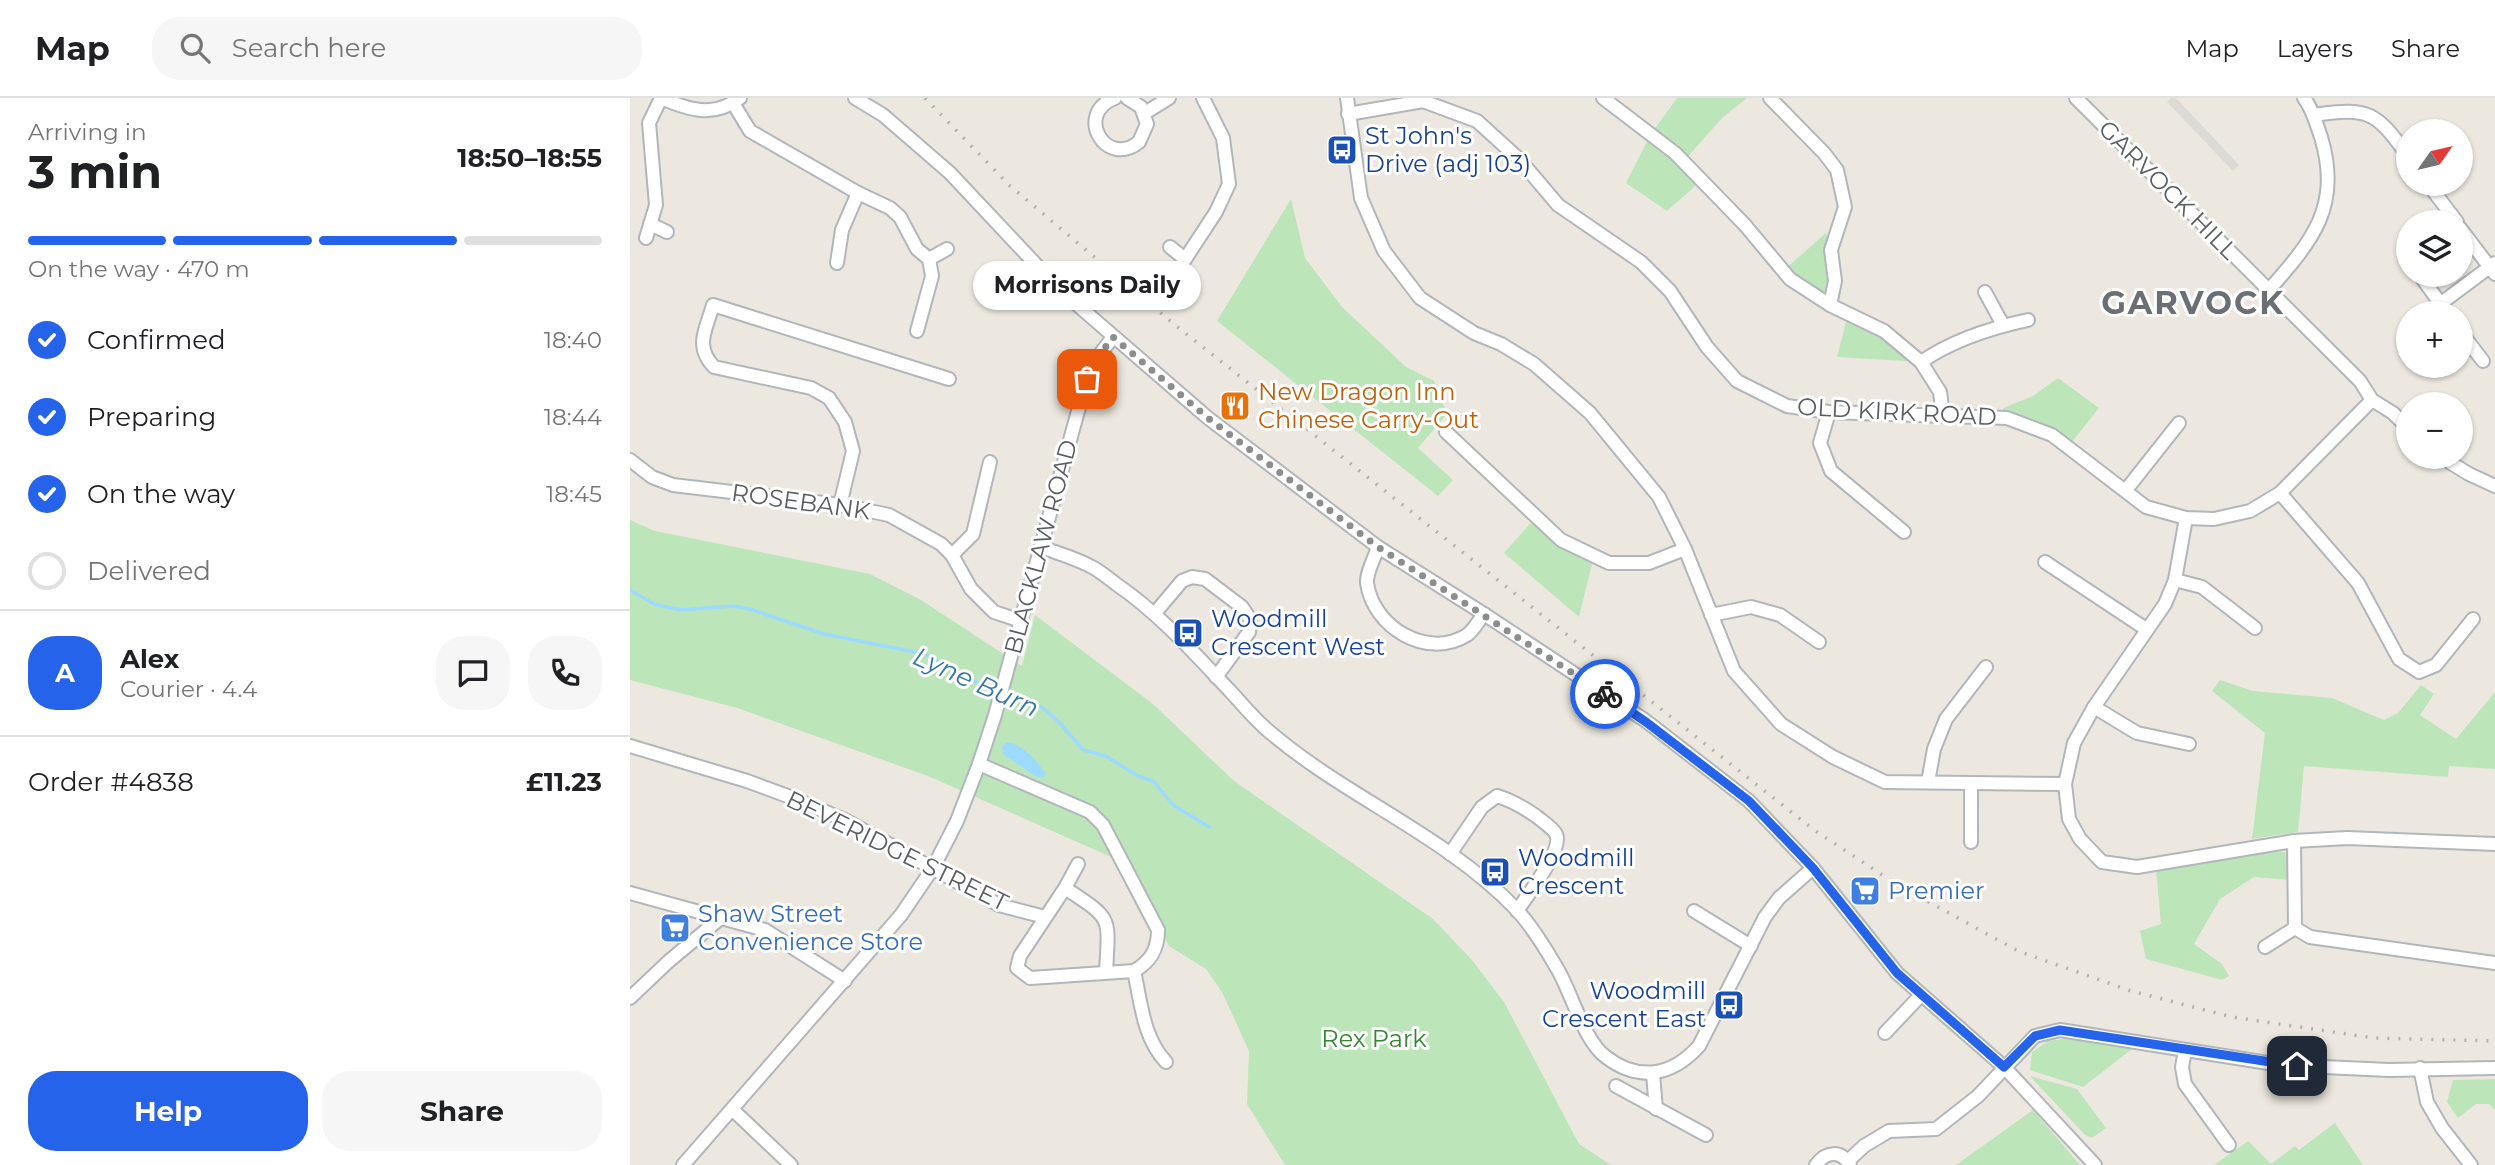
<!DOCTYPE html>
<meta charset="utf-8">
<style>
:root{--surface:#fff;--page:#f6f6f6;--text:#202124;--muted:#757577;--line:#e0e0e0;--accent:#2563eb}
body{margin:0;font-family:Montserrat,sans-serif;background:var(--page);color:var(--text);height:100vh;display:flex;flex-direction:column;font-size:26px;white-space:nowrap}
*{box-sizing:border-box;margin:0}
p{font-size:23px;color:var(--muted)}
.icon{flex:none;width:38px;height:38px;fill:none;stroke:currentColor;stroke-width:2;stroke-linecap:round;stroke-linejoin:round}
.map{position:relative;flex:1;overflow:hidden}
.details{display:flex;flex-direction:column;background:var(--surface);width:630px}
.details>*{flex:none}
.needle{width:46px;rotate:56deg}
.tools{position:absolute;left:1766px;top:21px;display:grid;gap:14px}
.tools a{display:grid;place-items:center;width:77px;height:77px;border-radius:50%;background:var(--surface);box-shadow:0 2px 5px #0004;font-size:35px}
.pin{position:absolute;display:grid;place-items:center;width:60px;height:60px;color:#fff;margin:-30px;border-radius:14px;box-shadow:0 4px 10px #0006}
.courier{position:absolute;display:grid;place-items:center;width:70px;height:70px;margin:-35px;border:5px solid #2563eb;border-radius:50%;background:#fff;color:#222;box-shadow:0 2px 9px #0007}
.bubble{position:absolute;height:49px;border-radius:24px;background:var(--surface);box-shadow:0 2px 5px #0004;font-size:23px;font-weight:700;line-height:49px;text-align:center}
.overview em{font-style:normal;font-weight:700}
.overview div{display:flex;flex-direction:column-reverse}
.overview{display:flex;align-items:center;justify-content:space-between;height:119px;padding:0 28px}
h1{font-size:46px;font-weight:700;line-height:52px}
.bar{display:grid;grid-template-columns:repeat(4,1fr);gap:10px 7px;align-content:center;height:84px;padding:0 28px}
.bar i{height:9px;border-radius:5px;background:var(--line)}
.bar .selected{background:var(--accent)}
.bar p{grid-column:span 4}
.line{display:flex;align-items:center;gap:18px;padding:0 28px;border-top:2px solid var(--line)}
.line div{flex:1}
.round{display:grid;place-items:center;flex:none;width:74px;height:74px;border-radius:28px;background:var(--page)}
ol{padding:0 28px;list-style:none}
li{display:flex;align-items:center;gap:21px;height:77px}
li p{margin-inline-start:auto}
li .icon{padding:7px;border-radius:50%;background:var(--accent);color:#fff;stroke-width:4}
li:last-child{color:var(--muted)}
li i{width:38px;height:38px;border:4px solid var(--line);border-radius:50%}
.action{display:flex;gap:14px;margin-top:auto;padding:14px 28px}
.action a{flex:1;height:80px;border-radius:28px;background:var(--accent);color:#fff;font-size:28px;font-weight:700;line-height:80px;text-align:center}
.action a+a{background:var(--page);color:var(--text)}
header{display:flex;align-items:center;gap:42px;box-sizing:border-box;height:98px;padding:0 35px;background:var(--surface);border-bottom:2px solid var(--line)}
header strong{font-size:33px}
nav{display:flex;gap:38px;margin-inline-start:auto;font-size:24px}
.search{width:490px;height:63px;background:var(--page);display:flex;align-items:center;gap:18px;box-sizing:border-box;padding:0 24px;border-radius:28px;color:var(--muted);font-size:26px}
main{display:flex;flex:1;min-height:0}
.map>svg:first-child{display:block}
.industrial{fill:#dcdad4}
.green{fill:#bce5ba}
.water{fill:#9cdaff}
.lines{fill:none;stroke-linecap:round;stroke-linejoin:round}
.stream{stroke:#9cdaff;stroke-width:3.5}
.minor-casing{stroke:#b2b6bb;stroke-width:16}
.minor{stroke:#fff;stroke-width:12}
.rail{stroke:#b1b2b2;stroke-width:3.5;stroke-dasharray:2 9;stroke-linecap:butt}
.done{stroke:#8c8e8d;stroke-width:7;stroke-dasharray:0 12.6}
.route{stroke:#2563eb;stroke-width:9}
.labels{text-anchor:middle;stroke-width:6;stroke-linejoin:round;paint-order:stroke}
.transit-label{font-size:24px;fill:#164399;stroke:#fff;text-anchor:start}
.street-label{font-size:24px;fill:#585d61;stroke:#fff}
.food-label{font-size:24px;fill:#c56008;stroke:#fff;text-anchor:start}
.shop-label{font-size:24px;fill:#366cbe;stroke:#fff;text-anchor:start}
.park-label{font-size:24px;fill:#338731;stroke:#fff}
.water-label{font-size:26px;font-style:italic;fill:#3576ab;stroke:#fff}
.district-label{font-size:32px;font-weight:bold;letter-spacing:2px;fill:#696f73;stroke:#fff}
</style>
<header>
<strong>Map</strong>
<div class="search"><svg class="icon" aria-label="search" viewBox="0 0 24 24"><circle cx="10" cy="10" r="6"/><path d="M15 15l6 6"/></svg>Search here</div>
<nav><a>Map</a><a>Layers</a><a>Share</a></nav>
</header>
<main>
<section class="details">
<div class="overview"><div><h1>3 min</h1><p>Arriving in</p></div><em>18:50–18:55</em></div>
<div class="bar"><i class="selected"></i><i class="selected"></i><i class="selected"></i><i></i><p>On the way · 470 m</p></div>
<ol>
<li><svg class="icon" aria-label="check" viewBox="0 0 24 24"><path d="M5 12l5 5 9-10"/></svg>Confirmed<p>18:40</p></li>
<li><svg class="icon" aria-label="check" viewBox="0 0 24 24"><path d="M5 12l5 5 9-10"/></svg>Preparing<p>18:44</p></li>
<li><svg class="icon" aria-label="check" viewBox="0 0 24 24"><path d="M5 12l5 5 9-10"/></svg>On the way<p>18:45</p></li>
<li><i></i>Delivered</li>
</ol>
<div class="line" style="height:126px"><b class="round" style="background:var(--accent);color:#fff">A</b><div><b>Alex</b><p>Courier · 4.4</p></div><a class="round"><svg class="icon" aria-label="chat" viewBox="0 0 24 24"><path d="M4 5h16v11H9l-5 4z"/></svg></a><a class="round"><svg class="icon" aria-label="phone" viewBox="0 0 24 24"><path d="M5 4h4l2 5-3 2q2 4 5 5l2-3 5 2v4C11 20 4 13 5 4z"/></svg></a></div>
<div class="line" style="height:91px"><div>Order #4838</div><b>£11.23</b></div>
<div class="action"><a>Help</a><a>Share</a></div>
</section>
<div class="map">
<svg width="1865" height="1067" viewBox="0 0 1865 1067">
<rect width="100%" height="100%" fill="#ece8df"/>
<polygon class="industrial" points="1541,0 1546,0 1609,67 1603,73 1537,4"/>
<g class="green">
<polygon points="1047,0 1117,0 1092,20 1054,63 1071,83 1037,113 996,85 1021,36"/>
<polygon points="661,101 675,160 712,209 776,269 804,283 817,316 788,350 823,382 808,398 587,223"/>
<polygon points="1196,135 1201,152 1200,207 1153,173"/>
<polygon points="1218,216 1291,264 1207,259"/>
<polygon points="1428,280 1469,310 1438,349 1373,320 1373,310 1403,298"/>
<polygon points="906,419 964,458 949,519 874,455"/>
<polygon points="0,422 25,433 240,476 291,502 392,568 405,517 523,606 604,683 803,821 842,862 874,904 949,1046 981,1067 655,1067 617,1006 619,953 592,894 576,871 539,848 497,766 298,678 107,610 0,582"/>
<polygon points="1590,582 1623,593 1702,600 1754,622 1768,615 1791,587 1804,596 1790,617 1826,641 1865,594 1865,671 1819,668 1818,679 1674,668 1668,734 1622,741 1635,635 1582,593"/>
<polygon points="1646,754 1654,754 1659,759 1661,782 1624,779 1590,801 1564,846 1592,866 1599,878 1592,882 1516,861 1510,833 1531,826 1526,771"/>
<polygon points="1441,940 1506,948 1453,989 1400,972 1402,954 1418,943"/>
<polygon points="1400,978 1447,991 1476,1030 1462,1040 1455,1037"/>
<polygon points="1865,981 1865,1012 1859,1006 1846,1006 1828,1020 1817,1004 1823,982"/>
<polygon points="1403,1012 1450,1067 1326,1067"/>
<polygon points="1705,1025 1733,1067 1584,1067 1618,1043 1641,1066 1665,1048 1669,1052"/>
</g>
<path class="water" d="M378,644C395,649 406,662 416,676L413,680L405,678L373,656L372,648Z"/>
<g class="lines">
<g class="stream">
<polyline points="0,492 24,506 36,509 52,512 102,508 120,511 194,536 295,556 367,595"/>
<polyline points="374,598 404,605 414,611 430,625 453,652 476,658 508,678 523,683 543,707 579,729"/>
</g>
<g class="minor-casing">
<g id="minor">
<path d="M31,0C59,12 83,20 110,0"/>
<polyline points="225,0 253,17 320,75 429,191 578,320 748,449 854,516 1016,623 1119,703 1183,770 1267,875 1374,969 1465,1067"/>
<path d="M485,0C444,15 475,71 509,44L517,26L511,9L497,0"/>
<polyline points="717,0 731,100 754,153 790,200 844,235 871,246 904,266 960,315 1029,399 1055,451 1104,573 1151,626 1203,659 1255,684 1435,686"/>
<polyline points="973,0 1045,55 1115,127 1160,181 1200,207 1254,233 1291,264 1310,294 1313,318"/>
<polyline points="1140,0 1194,55 1207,72 1215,109 1201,152 1205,183 1200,207"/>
<polyline points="1446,0 1730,283 1742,302 1763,315 1778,330"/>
<polyline points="103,5 120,33 228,95 260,110 270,119 287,151 299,161 302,178 287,233"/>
<polyline points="515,15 539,0"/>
<polyline points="718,16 793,3 847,23 889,61 928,107 1011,164 1040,193 1077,249 1107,283 1157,308 1199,314 1377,320 1422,337 1516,409 1556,420 1584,421 1620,413 1650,395 1742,302"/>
<path d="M1684,17C1740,9 1746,14 1778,58"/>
<polyline points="1798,86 1827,124"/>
<polyline points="20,126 37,134"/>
<polyline points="1830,130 1865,176"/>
<polyline points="16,140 26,107 19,25 31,0"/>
<polyline points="540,149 555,161"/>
<polyline points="299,161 317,151"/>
<polyline points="207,165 212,132 228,95"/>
<polyline points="546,175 586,114 599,86 593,40 573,0"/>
<polyline points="1790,177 1817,215"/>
<path d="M1638,193C1682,143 1712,109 1691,39C1686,25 1683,12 1674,0"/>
<polyline points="1355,194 1373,227"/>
<polyline points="1810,206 1865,165"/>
<polyline points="1830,233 1853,263"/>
<path d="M1291,264C1323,242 1360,230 1398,222"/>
<polyline points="1199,314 1190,345 1201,373 1274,434"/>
<polyline points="816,334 931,442 979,465 1019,465 1055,451"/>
<polyline points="1811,359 1839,376 1865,388"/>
<polyline points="0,362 22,379 43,387 210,407 259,417 311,446 322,457 341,491 364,514 391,523"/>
<polyline points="1496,392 1549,325"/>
<polyline points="1650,395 1728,485 1769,561 1789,574 1806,567 1843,521"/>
<path d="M210,407L223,353L215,324L199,300L181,290L84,269C64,248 76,232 83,207L319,281"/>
<polyline points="1556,420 1545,482 1535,506 1464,609 1444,645 1435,686 1439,721 1450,741 1472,764 1507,769 1664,743 1717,740 1865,746"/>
<path d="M411,449C427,455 445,460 460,468C469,472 478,480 486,486C530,516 565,556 601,594C612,606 622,618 634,629C712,698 813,735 886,811C902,828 916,851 928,872C942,896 954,943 976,959C1009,984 1042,978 1069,948L1135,819L1149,800L1183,770"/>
<path d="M748,449C745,459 736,475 737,485C743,529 797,562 837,537C844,532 849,522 854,516"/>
<polyline points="322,457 343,436 360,364"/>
<polyline points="1415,464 1516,531"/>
<polyline points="1545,482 1572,489 1625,530"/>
<polyline points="525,515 552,483 562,479 575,481 612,509 620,521 619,534 586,579"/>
<polyline points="1081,517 1121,509 1150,517 1189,544"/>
<polyline points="1464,609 1507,635 1559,646"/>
<polyline points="0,648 117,683 163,700 215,722 369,807 415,819"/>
<path d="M349,666L460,714L473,727L528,832C528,852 520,864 504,873L400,880L387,870L390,858L435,790L448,766"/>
<polyline points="1298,684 1304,651 1316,621 1356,569"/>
<polyline points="1341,686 1341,744"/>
<polyline points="1664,743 1665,830 1680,839 1865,865"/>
<path d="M820,756L852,709L867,698C881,702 893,709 906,718C912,723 923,730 926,736C934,751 896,799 887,813"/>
<path d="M435,790C483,822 479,817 476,874"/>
<polyline points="0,795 135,832 215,883"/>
<polyline points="1064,813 1121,848"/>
<polyline points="1635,849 1665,830"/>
<path d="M504,873C511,904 513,940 536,964"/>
<polyline points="0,900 39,863 92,819"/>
<polyline points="1255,935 1291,897"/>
<polyline points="1555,952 1552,969 1555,986 1599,1047"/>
<polyline points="1790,970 1797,1004 1812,1030 1841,1067"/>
<polyline points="1023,976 1026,1011"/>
<polyline points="986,988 1076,1037"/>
<polyline points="103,1012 161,1067"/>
<polyline points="1218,1063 1234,1048 1259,1033 1306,1031 1348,998 1405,938 1430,932 1651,967 1759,972 1865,970"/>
<polyline points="53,1067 271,817 303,770 327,723 349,666 365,617 457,280 467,260 483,239"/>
<path d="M1186,1067C1196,1053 1211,1052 1220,1067"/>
</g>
</g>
<use href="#minor" class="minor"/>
<polyline class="rail" points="295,0 379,87 545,227 1184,732 1266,786 1388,853 1501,893 1602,919 1744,940 1865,943"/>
</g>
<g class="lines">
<polyline class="done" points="457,281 467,260 483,239 578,320 748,449 975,596"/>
<polyline class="route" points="975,596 1016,624 1119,703 1183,770 1267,875 1374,969 1405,938 1430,932 1667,968"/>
</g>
<defs>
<g id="bus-square" transform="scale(1.575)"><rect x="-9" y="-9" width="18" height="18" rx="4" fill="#1a4fb4" stroke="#fff"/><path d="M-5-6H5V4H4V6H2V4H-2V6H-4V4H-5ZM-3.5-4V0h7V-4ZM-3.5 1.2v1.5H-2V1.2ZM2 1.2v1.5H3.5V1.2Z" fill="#fff"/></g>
<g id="restaurant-square" transform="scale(1.575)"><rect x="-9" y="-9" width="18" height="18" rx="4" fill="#e8710a" stroke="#fff"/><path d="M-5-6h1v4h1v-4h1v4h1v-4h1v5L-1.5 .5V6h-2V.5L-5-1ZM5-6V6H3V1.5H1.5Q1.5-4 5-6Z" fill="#fff"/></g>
<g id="supermarket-square" transform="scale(1.575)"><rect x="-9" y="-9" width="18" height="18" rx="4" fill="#3f7fe0" stroke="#fff"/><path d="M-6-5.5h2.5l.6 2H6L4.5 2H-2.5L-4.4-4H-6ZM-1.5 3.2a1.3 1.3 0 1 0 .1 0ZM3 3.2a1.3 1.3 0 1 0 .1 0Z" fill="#fff"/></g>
</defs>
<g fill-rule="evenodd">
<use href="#bus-square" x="712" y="52"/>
<use href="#restaurant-square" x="605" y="308"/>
<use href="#bus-square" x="558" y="535"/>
<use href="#bus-square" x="865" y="774"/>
<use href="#supermarket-square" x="1235" y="793"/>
<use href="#supermarket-square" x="45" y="830"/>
<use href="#bus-square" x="1099" y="907"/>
</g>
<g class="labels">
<g class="transit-label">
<text x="735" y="46">St John's<tspan x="735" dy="28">Drive (adj 103)</tspan></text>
<text x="581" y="529">Woodmill<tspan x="581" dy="28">Crescent West</tspan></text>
<text x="888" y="768">Woodmill<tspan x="888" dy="28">Crescent</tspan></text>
<text x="1076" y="901" text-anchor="end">Woodmill<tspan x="1076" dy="28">Crescent East</tspan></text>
</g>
<g class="street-label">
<text transform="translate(1538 92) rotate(45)" y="8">GARVOCK HILL</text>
<text transform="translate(1267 314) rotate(3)" y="8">OLD KIRK ROAD</text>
<text transform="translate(171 404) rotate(8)" y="8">ROSEBANK</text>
<text transform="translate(411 449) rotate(-75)" y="8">BLACKLAW ROAD</text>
<text transform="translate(267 753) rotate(26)" y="8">BEVERIDGE STREET</text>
</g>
<g class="food-label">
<text x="628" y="302">New Dragon Inn<tspan x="628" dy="28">Chinese Carry-Out</tspan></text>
</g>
<g class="shop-label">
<text x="1258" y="801">Premier</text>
<text x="68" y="824">Shaw Street<tspan x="68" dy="28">Convenience Store</tspan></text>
</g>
<g class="park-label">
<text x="744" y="949">Rex Park</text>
</g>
<g class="water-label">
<text transform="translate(346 584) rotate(24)" y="9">Lyne Burn</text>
</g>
<g class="district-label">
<text x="1563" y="216">GARVOCK</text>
</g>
</g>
</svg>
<div class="tools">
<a><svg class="needle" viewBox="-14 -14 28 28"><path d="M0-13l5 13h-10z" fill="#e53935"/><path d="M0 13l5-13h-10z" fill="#757577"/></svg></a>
<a><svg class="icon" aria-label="layers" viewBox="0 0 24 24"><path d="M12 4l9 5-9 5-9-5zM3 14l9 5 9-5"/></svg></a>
<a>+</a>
<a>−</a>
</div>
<div class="pin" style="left:457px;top:281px;background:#ea580c"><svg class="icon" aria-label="bag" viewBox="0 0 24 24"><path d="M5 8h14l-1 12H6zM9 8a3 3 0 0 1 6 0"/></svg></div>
<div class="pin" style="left:1667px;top:968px;background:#1f2937"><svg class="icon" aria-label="home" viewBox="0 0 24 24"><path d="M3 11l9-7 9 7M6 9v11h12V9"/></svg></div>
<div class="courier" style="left:975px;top:596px"><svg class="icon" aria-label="bike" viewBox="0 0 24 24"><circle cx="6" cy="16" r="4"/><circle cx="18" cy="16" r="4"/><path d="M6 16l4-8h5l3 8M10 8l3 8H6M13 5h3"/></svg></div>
<div class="bubble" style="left:343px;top:163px;width:228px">Morrisons Daily</div>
</div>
</main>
